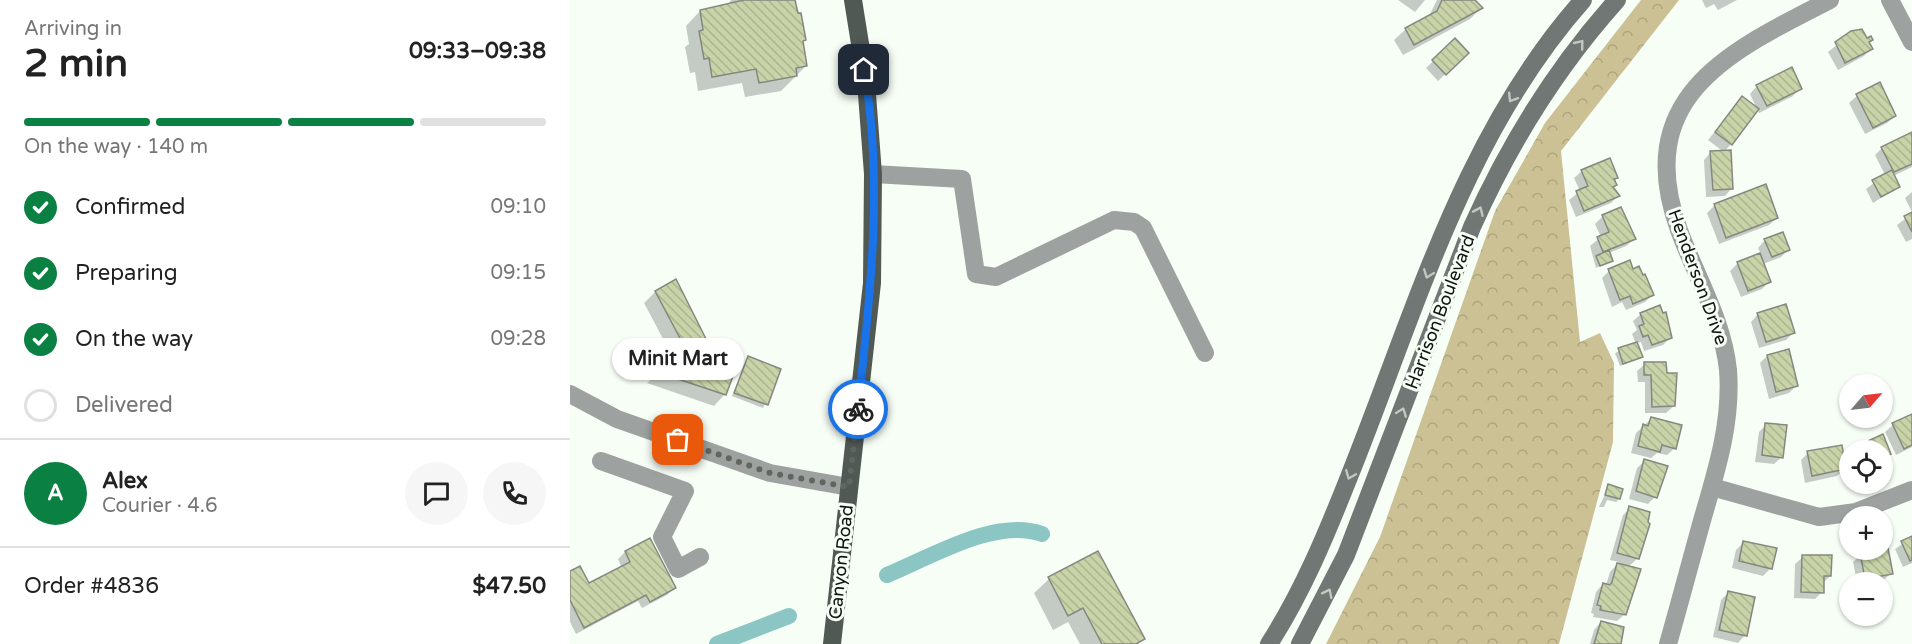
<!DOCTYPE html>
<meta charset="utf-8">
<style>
:root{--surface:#fff;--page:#f6f6f6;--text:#222;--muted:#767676;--line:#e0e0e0;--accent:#0b8043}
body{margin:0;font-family:"Varela Round",sans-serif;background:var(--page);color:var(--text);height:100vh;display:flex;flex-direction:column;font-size:22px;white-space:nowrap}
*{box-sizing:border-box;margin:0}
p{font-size:20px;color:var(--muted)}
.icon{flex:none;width:33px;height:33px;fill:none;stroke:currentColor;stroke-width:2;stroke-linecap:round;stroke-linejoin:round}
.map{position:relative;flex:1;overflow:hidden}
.side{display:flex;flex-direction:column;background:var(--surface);width:570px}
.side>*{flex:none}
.needle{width:39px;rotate:62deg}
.tools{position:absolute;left:1269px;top:374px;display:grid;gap:12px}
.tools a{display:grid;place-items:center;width:54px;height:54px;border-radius:50%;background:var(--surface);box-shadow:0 2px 4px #0004;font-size:30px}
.pin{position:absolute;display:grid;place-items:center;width:51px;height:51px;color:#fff;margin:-26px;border-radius:12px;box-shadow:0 3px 9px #0006}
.courier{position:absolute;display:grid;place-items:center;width:60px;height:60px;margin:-30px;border:4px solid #1a73e8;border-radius:50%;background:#fff;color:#222;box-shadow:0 2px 8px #0007}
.bubble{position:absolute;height:42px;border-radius:21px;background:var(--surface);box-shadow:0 2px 4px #0004;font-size:20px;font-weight:700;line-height:42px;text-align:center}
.overview em{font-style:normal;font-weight:700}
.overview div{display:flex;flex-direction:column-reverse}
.overview{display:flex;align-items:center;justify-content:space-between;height:102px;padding:0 24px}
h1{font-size:39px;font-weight:700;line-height:45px}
.bar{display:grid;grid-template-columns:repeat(4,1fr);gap:9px 6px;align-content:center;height:72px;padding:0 24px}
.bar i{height:8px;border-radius:4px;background:var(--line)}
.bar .active{background:var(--accent)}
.bar p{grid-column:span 4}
.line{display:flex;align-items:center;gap:15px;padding:0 24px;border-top:2px solid var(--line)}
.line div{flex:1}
.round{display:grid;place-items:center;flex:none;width:63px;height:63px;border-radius:32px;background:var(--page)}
ol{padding:0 24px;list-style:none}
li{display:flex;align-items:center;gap:18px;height:66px}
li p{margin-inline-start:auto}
li .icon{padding:6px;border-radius:50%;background:var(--accent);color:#fff;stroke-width:4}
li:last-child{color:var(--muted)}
li i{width:33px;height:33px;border:3px solid var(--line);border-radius:50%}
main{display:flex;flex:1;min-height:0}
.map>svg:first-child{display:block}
.forest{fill:url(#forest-crowns)}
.shadow{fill:#0003}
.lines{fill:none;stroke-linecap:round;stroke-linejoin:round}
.canal{stroke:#8bc6c5;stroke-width:16}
.building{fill:url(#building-back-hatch);stroke:#85887f;stroke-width:1.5}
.street{stroke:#9da2a0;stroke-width:18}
.secondary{stroke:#707774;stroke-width:18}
.primary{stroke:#515955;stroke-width:18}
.oneway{stroke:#c0c8c2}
.done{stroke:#616661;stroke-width:6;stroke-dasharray:0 10.8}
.route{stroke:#1a73e8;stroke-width:8}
.labels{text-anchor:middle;stroke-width:6;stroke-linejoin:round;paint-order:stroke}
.street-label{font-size:18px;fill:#111411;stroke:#f6fef6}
</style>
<main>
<section class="side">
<div class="overview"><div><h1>2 min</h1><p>Arriving in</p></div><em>09:33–09:38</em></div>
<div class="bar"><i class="active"></i><i class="active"></i><i class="active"></i><i></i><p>On the way · 140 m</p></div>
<ol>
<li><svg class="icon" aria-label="check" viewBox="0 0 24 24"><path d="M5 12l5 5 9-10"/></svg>Confirmed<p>09:10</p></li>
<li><svg class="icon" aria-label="check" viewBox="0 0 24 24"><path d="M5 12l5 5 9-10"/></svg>Preparing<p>09:15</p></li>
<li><svg class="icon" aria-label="check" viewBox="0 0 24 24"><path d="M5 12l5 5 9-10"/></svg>On the way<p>09:28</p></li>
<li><i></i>Delivered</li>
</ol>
<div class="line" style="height:108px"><b class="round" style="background:var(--accent);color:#fff">A</b><div><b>Alex</b><p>Courier · 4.6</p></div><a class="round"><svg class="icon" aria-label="chat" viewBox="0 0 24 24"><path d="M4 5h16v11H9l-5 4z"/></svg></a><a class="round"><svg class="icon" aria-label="phone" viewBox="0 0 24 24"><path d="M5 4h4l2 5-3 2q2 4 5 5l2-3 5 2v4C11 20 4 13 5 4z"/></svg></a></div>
<div class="line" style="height:78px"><div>Order #4836</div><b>$47.50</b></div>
</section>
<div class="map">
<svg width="1342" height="644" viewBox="0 0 1342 644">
<defs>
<pattern id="forest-crowns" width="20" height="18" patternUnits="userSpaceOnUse" patternTransform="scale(1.5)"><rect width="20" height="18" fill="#ccc194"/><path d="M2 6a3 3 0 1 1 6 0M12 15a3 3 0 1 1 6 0" fill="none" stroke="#aea57f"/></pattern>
<pattern id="building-back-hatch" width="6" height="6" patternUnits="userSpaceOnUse" patternTransform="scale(1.5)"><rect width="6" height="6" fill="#c8d4a8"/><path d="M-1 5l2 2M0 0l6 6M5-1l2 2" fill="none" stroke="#abb590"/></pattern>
</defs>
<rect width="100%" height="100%" fill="#f6fef6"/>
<polygon class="forest" points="1071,0 1109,0 991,151 1010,342 1030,333 1044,363 1043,442 989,644 756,644 810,537 925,211 975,123"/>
<g class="shadow">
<polygon points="161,0 225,0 234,40 231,43 236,66 211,91 175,97 172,83 128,91 125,72 120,73 115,47 119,44 116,26 130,11 158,6"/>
<polygon points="828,0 855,0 845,12"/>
<polygon points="867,0 905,0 911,8 900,19 833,55 824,40 836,29 859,16"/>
<polygon points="1132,0 1167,0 1148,10 1144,4 1136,8"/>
<polygon points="1282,33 1301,40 1298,43 1301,49 1294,56 1268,70 1258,52"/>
<polygon points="885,40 897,53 868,81 856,68"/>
<polygon points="1309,84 1325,116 1317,123 1295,134 1279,103 1287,96"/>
<polygon points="1187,86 1230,88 1223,96 1189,113 1180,94"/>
<polygon points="1172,98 1161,144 1154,152 1162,188 1155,196 1136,197 1134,160 1141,152 1154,152 1138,140"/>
<polygon points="1342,134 1342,167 1323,176 1328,187 1303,203 1296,189 1315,175 1305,155 1312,148"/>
<polygon points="1012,171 1047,177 1042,188 1048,196 1041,203 1006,217 999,200 1010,191 1004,178"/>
<polygon points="1195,186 1207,218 1199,225 1149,244 1137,213 1144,206"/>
<polygon points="1342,192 1342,212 1335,198"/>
<polygon points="1342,214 1342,239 1336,242 1327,225"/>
<polygon points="1033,216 1064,239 1056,246 1039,253 1041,260 1026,268 1020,246 1031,237 1025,224"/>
<polygon points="1195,240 1218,250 1211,257 1193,264 1200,281 1192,289 1171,297 1160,271 1168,263 1191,254 1188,248"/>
<polygon points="1039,271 1062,271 1082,295 1075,302 1056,310 1052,302 1042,307 1032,278"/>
<polygon points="105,282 138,346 155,394 144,406 77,383 88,373 106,363 74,303 85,292"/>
<polygon points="1071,314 1101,337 1093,345 1074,351 1071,342 1066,343 1071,357 1050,366 1045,353 1066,344 1062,334 1067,330 1063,321"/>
<polygon points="1188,314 1223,333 1216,340 1189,348 1181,322"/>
<polygon points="1197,356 1226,386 1219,393 1199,399 1190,363"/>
<polygon points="178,358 209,370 193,408 162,396"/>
<polygon points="1075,364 1104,406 1096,413 1075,413 1075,382 1068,382 1067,371"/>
<polygon points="1342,415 1342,447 1326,455 1315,432 1323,425"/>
<polygon points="1081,419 1105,448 1097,455 1087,453 1081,458 1061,453 1066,433"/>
<polygon points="1196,425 1212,457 1204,464 1185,462 1189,432"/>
<polygon points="1238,453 1275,469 1267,476 1235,483 1231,460"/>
<polygon points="1075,461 1085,497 1078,504 1059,499 1067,468"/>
<polygon points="1039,486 1049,499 1046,502 1037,500 1034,507 1029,507"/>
<polygon points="1060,508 1068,558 1058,567 1055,614 1047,621 1023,617 1024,614 1021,613 1026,592 1033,584 1036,585 1040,572 1049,562 1040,560 1053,515"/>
<polygon points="1342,537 1342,563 1333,567 1325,549"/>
<polygon points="79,540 104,588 97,595 72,608 68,601 6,634 0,622 0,573 18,585 52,568 48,559 55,552"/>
<polygon points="1174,542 1201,568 1193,576 1162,568 1166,550"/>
<polygon points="527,553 573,639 568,644 510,644 498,622 483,630 464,593 479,579"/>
<polygon points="1291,555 1321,573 1314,580 1287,582 1283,562"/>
<polygon points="1233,557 1260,576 1253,583 1252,592 1245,599 1224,598 1225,564"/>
<polygon points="1158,593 1175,635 1168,643 1143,637 1151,600"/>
<polygon points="1031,622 1048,644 1020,644 1024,630"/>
</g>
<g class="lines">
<g class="canal">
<path d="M317,575C361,557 426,517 472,534"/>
<polyline points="147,644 219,616"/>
</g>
</g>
<g class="building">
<polygon points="174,0 225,0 228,13 231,13 236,40 233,41 237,66 226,68 227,76 189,83 186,69 142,77 139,58 134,59 129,31 133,30 130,10"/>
<polygon points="872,0 905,0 913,8 844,45 835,28 867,11"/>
<polygon points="1292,29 1297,38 1301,36 1303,40 1299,42 1303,49 1275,63 1265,42 1281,31"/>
<polygon points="885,38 899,53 876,75 862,60"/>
<polygon points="1222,67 1232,89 1197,106 1186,85"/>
<polygon points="1310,82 1326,116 1303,128 1286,94"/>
<polygon points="1172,96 1189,109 1162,145 1145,132"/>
<polygon points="1342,132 1342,164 1324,172 1311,147"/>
<polygon points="1161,150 1163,189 1143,190 1140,151"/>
<polygon points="1040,158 1048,178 1044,179 1047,185 1043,187 1050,196 1014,211 1006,191 1018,186 1011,170"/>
<polygon points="1322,170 1330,187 1311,197 1302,180"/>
<polygon points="1196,184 1208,218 1156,238 1144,204"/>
<polygon points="1051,207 1066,239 1033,252 1027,237 1039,232 1032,215"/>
<polygon points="1342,212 1342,232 1334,216"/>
<polygon points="1213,232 1220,250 1202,257 1194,239"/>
<polygon points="1039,250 1043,261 1030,266 1026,256"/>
<polygon points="1190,253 1201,282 1178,291 1167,262"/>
<polygon points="1060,260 1063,269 1069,266 1073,275 1075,274 1084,295 1063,304 1060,296 1050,300 1038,269"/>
<polygon points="106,279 139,345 119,355 85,291"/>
<polygon points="1216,304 1225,333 1196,342 1187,313"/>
<polygon points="1090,305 1093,313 1096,312 1102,338 1082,345 1078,335 1073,337 1069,326 1074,324 1070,313"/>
<polygon points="1067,342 1073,357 1053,364 1048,348"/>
<polygon points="139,345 171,354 156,395 87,372"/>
<polygon points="1219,349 1228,386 1206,392 1197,355"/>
<polygon points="178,356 211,369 198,405 164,393"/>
<polygon points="1074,362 1096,362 1097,373 1107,373 1105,406 1082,407 1081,375 1074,375"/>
<polygon points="1342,414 1342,445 1334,449 1322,423"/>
<polygon points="1081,417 1112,425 1106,449 1092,445 1090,452 1068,446 1073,424 1078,426"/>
<polygon points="1195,423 1217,425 1213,458 1192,455"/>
<polygon points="1313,434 1321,454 1312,458 1312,450 1286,450 1285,447"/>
<polygon points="1272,445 1276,469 1242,476 1237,451"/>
<polygon points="1074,459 1098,466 1087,498 1066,491"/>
<polygon points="1038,484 1053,489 1050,499 1035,495"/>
<polygon points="1059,506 1080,512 1078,522 1080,524 1069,559 1047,553"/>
<polygon points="1342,536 1342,560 1340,561 1331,541"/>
<polygon points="80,538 106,588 80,602 76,595 14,628 0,600 0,571 10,566 19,583 60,562 55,551"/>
<polygon points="1173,541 1207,548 1202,569 1169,561"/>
<polygon points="1318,548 1323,574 1295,579 1290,553"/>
<polygon points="528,551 575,639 566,644 532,644 513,608 498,616 478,577"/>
<polygon points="1232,555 1262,555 1261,576 1254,576 1254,593 1231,592"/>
<polygon points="1047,563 1071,569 1056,615 1030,610 1031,606 1027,605 1033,583 1040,585 1042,582"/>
<polygon points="1158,591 1185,597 1177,636 1149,630"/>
<polygon points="1031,621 1054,627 1051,644 1024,644"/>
</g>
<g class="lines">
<g class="street">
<polyline points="1320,0 1342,42"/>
<polyline points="303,174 392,179 406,274 426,277 544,220 564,222 573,228 635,353"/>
<polyline points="0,394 47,419 200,473 279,487"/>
<polyline points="31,461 115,491 92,537 108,569 130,557"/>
<polyline points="1142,487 1249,517 1286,512 1342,490"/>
<path d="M1098,644C1110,602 1121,560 1133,517C1147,469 1162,421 1158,370C1153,320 1126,277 1109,230C1061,96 1160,51 1260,0"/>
</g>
<g class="secondary">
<path d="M699,644C733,591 756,535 779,477C845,313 893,135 1013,0"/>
<path d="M730,644L776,555L902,227C939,144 986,68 1047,0"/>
</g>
<polyline class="primary" points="262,644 302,283 303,174 296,81 283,0"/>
</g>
<defs><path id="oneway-chevron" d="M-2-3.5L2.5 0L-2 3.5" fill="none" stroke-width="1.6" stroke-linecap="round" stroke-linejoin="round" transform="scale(1.5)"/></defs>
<g class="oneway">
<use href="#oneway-chevron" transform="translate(1010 44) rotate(-51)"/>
<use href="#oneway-chevron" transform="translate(942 98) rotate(122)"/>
<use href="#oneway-chevron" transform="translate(909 211) rotate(-66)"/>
<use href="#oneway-chevron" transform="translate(858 274) rotate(111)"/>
<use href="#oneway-chevron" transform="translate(832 412) rotate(-69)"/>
<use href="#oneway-chevron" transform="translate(780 475) rotate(112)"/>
<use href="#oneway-chevron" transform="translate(758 593) rotate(-63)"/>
</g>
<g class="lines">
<polyline class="done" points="108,440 200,473 279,487 288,409"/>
<path class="route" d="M288,409C300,298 314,182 294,70"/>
</g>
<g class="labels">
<g class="street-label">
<text transform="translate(1128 277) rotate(70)" y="6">Henderson Drive</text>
<text transform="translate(870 312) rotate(-69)" y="6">Harrison Boulevard</text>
<text transform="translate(271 562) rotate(-84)" y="6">Canyon Road</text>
</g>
</g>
</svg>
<div class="tools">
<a><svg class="needle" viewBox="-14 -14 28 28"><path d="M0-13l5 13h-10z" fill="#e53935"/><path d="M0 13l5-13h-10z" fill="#767676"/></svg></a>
<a><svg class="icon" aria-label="locate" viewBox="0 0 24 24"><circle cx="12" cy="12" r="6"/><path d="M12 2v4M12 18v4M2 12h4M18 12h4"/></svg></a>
<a>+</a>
<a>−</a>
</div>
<div class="pin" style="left:108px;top:440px;background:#ea580c"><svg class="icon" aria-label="bag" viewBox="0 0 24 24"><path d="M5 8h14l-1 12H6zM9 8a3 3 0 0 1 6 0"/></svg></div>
<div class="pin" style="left:294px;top:70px;background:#1f2937"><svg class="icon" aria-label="home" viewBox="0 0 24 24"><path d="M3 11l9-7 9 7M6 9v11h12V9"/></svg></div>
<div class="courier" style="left:288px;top:409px"><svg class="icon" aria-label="bike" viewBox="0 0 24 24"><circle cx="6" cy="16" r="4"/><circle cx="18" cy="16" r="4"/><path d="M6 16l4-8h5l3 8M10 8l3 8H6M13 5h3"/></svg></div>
<div class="bubble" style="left:42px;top:338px;width:132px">Minit Mart</div>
</div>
</main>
